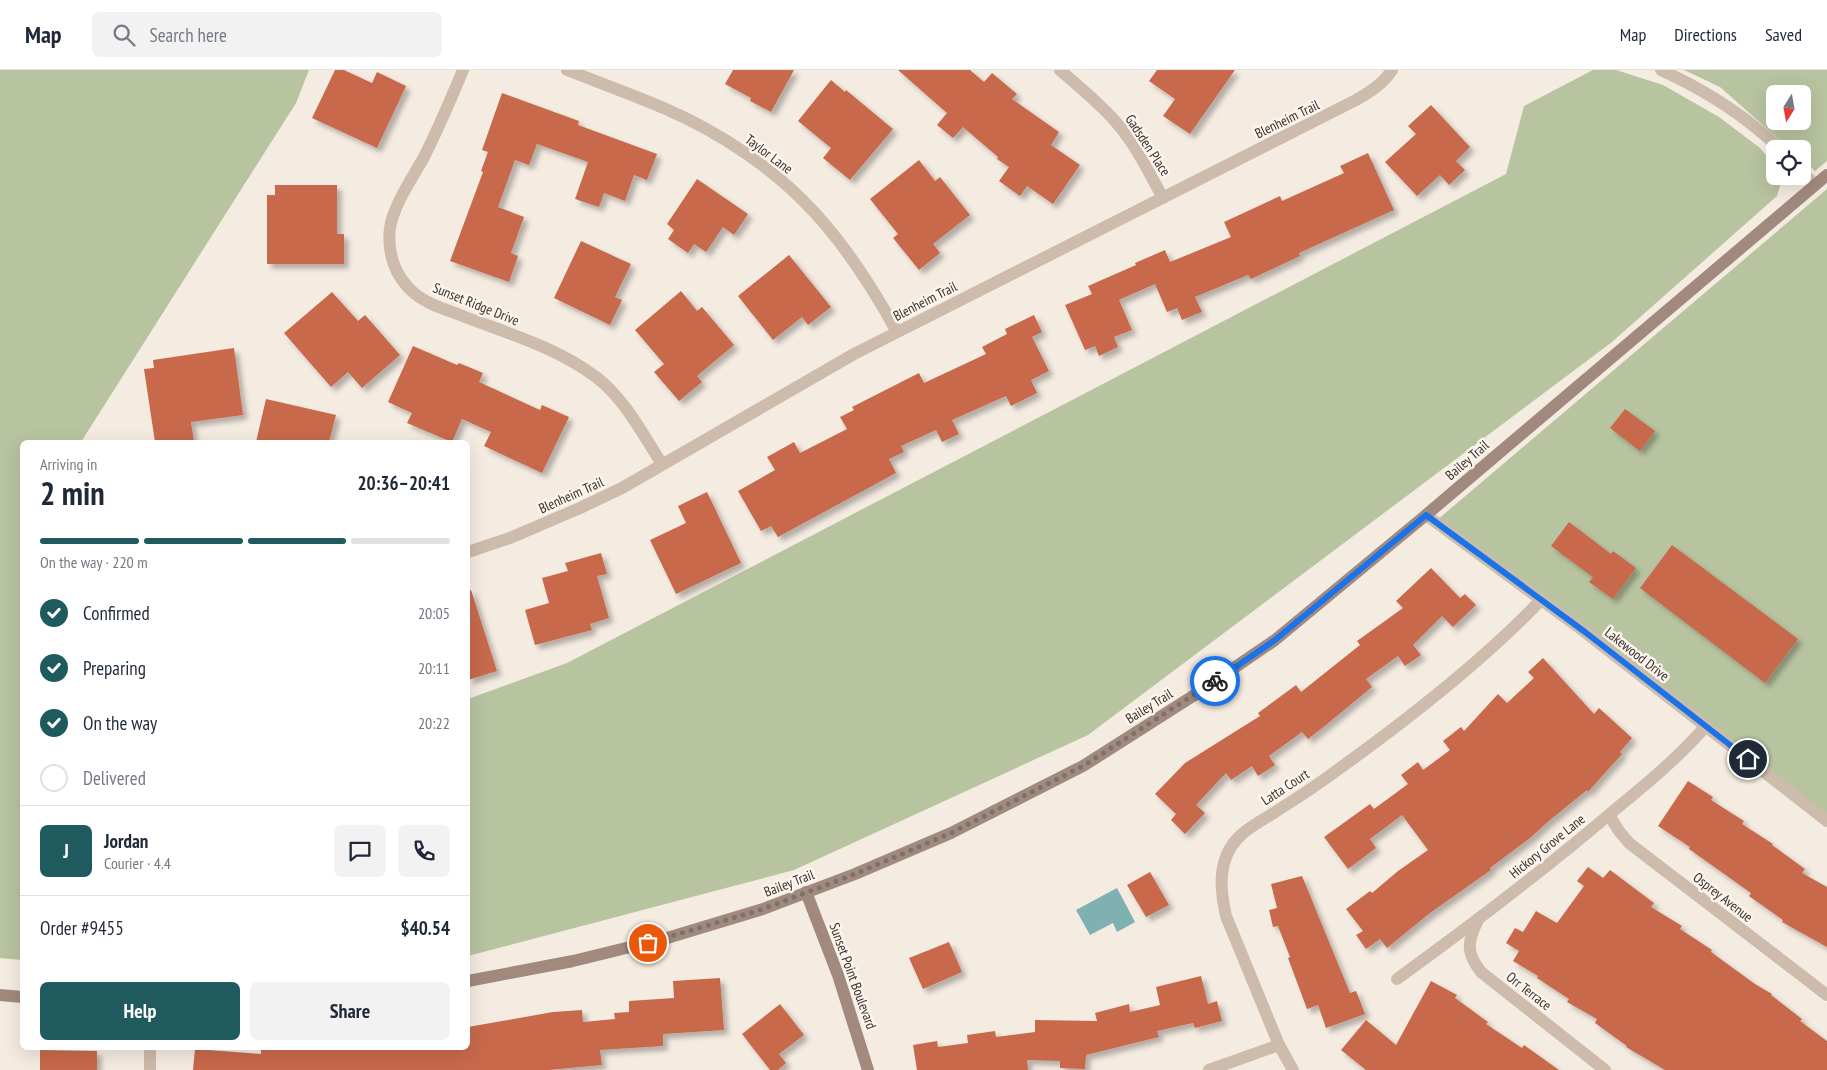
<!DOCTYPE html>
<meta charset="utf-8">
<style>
:root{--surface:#fff;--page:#f2f2f3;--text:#1f2937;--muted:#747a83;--line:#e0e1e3;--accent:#1f5a5e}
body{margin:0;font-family:"PT Sans Narrow",sans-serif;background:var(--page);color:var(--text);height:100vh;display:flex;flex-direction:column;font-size:19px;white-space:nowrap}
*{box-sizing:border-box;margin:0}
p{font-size:16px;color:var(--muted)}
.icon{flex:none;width:28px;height:28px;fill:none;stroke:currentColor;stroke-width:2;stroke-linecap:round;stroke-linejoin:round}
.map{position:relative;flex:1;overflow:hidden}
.side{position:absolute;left:20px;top:370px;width:450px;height:610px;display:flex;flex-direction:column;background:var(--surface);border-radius:8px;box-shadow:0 5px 20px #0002}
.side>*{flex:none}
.needle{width:32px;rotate:191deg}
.controls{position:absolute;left:1766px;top:15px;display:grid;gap:10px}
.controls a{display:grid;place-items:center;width:45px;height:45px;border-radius:8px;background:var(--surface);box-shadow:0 5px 20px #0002;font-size:25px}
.pin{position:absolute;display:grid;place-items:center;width:42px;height:42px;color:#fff;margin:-21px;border:2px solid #fff;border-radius:50%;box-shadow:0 1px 5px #0007}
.courier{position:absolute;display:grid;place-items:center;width:50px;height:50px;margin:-25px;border:4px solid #1a73e8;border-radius:50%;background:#fff;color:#222;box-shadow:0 1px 6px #0007}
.headline em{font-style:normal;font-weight:800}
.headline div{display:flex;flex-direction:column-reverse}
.headline{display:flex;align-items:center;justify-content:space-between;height:85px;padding:0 20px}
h1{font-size:32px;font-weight:800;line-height:38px}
.bar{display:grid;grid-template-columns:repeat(4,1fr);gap:8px 5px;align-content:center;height:60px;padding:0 20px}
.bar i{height:6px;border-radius:4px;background:var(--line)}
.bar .selected{background:var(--accent)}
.bar p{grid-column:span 4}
.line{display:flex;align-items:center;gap:12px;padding:0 20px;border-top:1px solid var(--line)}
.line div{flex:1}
.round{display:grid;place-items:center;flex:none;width:52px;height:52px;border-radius:8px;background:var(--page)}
ol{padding:0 20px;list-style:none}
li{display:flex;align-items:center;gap:15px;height:55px}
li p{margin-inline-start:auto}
li .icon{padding:5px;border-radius:50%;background:var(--accent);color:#fff;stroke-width:4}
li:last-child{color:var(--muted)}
li i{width:28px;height:28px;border:2px solid var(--line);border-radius:50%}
.cta{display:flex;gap:10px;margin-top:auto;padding:10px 20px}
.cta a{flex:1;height:58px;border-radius:8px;background:var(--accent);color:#fff;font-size:20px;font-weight:800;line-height:58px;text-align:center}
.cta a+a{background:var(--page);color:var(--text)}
header{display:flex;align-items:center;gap:30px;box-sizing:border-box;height:70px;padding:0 25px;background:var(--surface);border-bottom:1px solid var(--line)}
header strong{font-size:24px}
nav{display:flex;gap:28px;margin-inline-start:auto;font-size:18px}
.search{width:350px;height:45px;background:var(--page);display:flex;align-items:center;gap:12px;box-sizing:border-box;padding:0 18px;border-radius:8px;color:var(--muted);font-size:19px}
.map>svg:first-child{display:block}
.green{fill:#b8c4a0;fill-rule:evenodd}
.water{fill:#7fb0b2}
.building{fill:#c8694b;filter:url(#shadow)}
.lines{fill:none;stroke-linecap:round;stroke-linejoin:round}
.street{stroke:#cdbbac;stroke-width:12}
.secondary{stroke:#a18a7d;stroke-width:12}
.done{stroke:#7c716b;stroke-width:5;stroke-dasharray:0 9}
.route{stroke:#1a73e8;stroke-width:6}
.labels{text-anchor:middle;stroke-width:5;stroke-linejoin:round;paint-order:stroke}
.street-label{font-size:14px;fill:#3b302b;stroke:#fbf5ee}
</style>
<header>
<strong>Map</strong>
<div class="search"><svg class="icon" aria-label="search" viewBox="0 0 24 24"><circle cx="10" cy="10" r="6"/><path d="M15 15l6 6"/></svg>Search here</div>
<nav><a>Map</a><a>Directions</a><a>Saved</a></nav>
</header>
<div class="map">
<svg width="1827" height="1000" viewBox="0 0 1827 1000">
<defs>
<filter id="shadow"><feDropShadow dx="4.5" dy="4.5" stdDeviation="2.5" flood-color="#0004"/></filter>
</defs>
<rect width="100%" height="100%" fill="#f4ebe1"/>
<g class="green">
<polygon points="0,0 309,0 296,33 81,372 22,372 22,465 20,469 22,474 22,890 0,888"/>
<polygon points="1593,0 1616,0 1663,15 1719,47 1760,78 1775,95 1775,106 1783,106 1777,126 1612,272 1088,665 794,800 468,886 468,629 567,593 1506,104 1524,36"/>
<path d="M1684,0H1827V91L1815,101L1803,89L1802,79H1790L1720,17ZM1775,24H1802V51H1775Z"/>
<polygon points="1827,119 1827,752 1436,451"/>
</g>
<polygon class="water" points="1117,818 1135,852 1117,862 1113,853 1090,865 1076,840"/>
<g class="building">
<polygon points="335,0 344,0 372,13 377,2 406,16 377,78 312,48"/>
<polygon points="733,0 794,0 771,42 750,31 751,28 725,14"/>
<polygon points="898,0 970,0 984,12 992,3 1017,24 1012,29 1059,62 1051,75 1080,95 1053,134 1027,116 1020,126 999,111 1009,97 997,89 998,87 963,57 953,68 937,55 947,43"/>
<polygon points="1157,0 1235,0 1190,64 1163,46 1175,29 1149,11"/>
<polygon points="831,10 845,22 846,20 893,59 850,110 823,88 831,78 798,51"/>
<polygon points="502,23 579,51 578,55 657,84 647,110 634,105 625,131 604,123 599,137 575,129 588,92 537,74 529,95 515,90 498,137 524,147 511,183 518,186 509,212 450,191 483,102 481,101 488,82 482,80"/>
<polygon points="1431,35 1470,77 1456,91 1465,100 1449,115 1440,105 1417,126 1385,92 1416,64 1408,56"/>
<polygon points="1368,83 1394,140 1299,183 1300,186 1251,209 1248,205 1195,227 1202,242 1182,250 1177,238 1167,242 1155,214 1119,230 1132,260 1114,267 1118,277 1099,286 1095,276 1085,280 1065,235 1092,224 1088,216 1136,195 1135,193 1165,180 1170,192 1231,167 1224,152 1280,126 1282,131 1344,103 1340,96"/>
<polygon points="919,90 935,111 940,107 970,145 933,174 940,183 919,200 893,168 898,164 870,129"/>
<polygon points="697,109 748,144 734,165 723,157 706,182 694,174 688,183 668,169 674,160 667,154"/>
<polygon points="275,115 337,115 337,164 344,164 344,194 267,194 267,125 275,125"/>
<polygon points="581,171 631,194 615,227 622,230 610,255 554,228"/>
<polygon points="789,185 831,237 808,255 802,247 773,270 738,226"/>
<polygon points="681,221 697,241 702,237 734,275 697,306 702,312 679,331 654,302 664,294 635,260"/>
<polygon points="332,222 358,251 365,245 400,285 362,318 348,302 331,317 284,263"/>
<polygon points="1034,245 1042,262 1032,267 1049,301 1031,310 1037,323 1011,336 1006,326 952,350 959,364 942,372 936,360 901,376 904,382 889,389 896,403 778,467 771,456 761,461 738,421 775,400 767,387 794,372 800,383 847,359 840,347 854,340 852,337 919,303 924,313 986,284 982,277 1007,264 1005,259"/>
<polygon points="413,276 457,295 459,293 483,303 479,312 540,340 542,335 569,347 542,403 484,376 491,362 462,349 452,372 407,353 412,343 388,332"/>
<polygon points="234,278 243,345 191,352 194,372 155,372 144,299 154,298 153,290"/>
<polygon points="266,329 336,345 329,372 256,372"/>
<polygon points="1625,339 1655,361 1640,381 1610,358"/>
<polygon points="707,422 741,493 676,524 650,470 686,453 678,436"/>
<polygon points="1569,452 1611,484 1613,481 1636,498 1613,529 1589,512 1593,507 1551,476"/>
<polygon points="1672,475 1798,569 1765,613 1640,518"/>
<polygon points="601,483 607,504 597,506 609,548 590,554 592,560 535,575 525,540 549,533 542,508 568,501 565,493"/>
<polygon points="1431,498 1460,528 1465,524 1476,535 1453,557 1442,546 1413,575 1421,585 1405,596 1398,586 1366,609 1372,617 1326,655 1308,669 1302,662 1269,686 1275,695 1258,706 1252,696 1231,710 1226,703 1196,735 1205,743 1185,764 1171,750 1176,744 1155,724 1185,693 1260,646 1258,643 1296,615 1301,622 1360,575 1357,571 1403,538 1396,531"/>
<polygon points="471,520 497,601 468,610 468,521"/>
<polygon points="1543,588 1594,644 1599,638 1632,668 1620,682 1622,684 1588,722 1587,720 1550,750 1530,768 1490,798 1491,800 1430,843 1387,878 1380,869 1366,879 1356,865 1363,861 1346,839 1370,821 1372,823 1398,801 1428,780 1402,745 1370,769 1376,778 1348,799 1324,767 1370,734 1374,739 1408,714 1401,705 1418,692 1423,700 1450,680 1443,671 1461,657 1464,661 1498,624 1507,633 1534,608 1528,602"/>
<polygon points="1688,711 1713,727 1711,730 1744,751 1742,754 1773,774 1772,775 1805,799 1802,803 1827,817 1827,877 1782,852 1783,850 1749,826 1751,823 1689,779 1690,777 1658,756"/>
<polygon points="1588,797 1603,808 1610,800 1654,833 1651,837 1682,856 1680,859 1712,880 1711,882 1755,914 1772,924 1771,925 1802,949 1800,951 1827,971 1827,1000 1665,1000 1626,977 1627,976 1595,953 1597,949 1567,932 1569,929 1537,908 1538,906 1513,891 1519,881 1506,873 1515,858 1523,862 1536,841 1557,853 1584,816 1577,811"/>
<polygon points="1150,802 1169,835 1146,847 1127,815"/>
<polygon points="1302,806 1350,923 1356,921 1365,944 1326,958 1318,935 1307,939 1288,888 1290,887 1278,856 1273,857 1269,840 1277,838 1271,814"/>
<polygon points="949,872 962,902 923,919 909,888"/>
<polygon points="1201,906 1208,934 1217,931 1222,951 1195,958 1193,953 1157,961 1159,967 1086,985 1085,999 1060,998 1060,991 1027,990 1028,1000 917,1000 913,975 937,971 938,977 968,973 967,965 995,961 996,967 1035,962 1035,950 1097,951 1095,943 1129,934 1130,942 1160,935 1156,917"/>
<polygon points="720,908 724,960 663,964 663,976 600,980 602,995 548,1000 193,1000 195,979 261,984 261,978 468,978 468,957 553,942 582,940 583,952 615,949 614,943 629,942 629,931 674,928 673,911"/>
<polygon points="1431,911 1457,925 1455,928 1488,952 1486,954 1522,978 1524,975 1559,1000 1366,1000 1341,980 1366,950 1396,975"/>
<polygon points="780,934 804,965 779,984 786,993 778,1000 770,1000 742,964"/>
<polygon points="40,980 97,981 97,1000 40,1000"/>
</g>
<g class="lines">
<g class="street">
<path d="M463,0C451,29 438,59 424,87C413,107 393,136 390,158C387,183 395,207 414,223C428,235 448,240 465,247C510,264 558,278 596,307C625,329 643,365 662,394"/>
<path d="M567,0C600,13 634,25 666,39C721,63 775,99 815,143C848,179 874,220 897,262"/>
<path d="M1060,0C1078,16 1098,32 1114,50C1135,73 1148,101 1163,128"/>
<path d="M1661,0C1705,20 1745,45 1780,79"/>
<polyline points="1802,102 1815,115"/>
<polyline points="1426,445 1585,562 1827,751"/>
<path d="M468,482L510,468L580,438L622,418L854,284L1356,30C1370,22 1383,14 1392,0"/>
<polyline points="1609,745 1619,761 1629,773 1827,925"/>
<path d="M1478,850C1467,872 1466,883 1481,902L1605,1000"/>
<path d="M1397,909C1470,856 1542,802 1611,743C1644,716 1677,689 1706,656"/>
<polyline points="150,1000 150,978"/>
<polyline points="1209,1000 1279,975"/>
<path d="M1293,1000L1279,975L1226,846C1220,819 1217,790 1238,768C1247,758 1261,751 1272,744C1291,732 1310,720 1329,706C1402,654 1479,595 1541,530"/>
</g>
<g class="secondary">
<polyline points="806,822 838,905 868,1000"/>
<polyline points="468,911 573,891 667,868 763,839 855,804 951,763 1083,696 1193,626 1275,570 1426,445 1827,105"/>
<polyline points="0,925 22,927"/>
</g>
</g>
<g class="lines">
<polyline class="done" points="648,873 763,839 855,804 951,763 1083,696 1215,611"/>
<polyline class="route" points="1215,611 1275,570 1426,445 1585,562 1748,689"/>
</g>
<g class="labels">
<g class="street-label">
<text transform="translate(1287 49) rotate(-26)" y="5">Blenheim Trail</text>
<text transform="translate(1148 75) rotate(57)" y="5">Gadsden Place</text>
<text transform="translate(769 84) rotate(37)" y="5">Taylor Lane</text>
<text transform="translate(925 231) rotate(-27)" y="5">Blenheim Trail</text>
<text transform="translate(476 234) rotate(22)" y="5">Sunset Ridge Drive</text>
<text transform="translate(1467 390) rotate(-41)" y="5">Bailey Trail</text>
<text transform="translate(571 425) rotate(-24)" y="5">Blenheim Trail</text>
<text transform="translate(1637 584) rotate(38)" y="5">Lakewood Drive</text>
<text transform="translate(1149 636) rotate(-32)" y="5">Bailey Trail</text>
<text transform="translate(1285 717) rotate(-33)" y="5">Latta Court</text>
<text transform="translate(1547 776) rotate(-39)" y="5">Hickory Grove Lane</text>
<text transform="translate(789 813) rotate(-21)" y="5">Bailey Trail</text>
<text transform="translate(1723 827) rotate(38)" y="5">Osprey Avenue</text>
<text transform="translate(853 906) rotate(70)" y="5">Sunset Point Boulevard</text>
<text transform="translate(1529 921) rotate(38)" y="5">Orr Terrace</text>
</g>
</g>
</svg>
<div class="controls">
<a><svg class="needle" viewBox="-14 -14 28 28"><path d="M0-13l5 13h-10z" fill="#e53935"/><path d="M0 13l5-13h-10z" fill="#747a83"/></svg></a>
<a><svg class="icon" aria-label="locate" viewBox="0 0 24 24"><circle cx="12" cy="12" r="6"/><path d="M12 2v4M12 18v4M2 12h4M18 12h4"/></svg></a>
</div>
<div class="pin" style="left:648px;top:873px;background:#ea580c"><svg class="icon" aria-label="bag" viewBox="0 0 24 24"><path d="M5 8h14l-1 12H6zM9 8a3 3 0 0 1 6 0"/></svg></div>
<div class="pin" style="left:1748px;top:689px;background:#1f2937"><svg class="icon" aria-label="home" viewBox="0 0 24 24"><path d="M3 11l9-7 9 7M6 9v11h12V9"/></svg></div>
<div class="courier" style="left:1215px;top:611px"><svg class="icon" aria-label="bike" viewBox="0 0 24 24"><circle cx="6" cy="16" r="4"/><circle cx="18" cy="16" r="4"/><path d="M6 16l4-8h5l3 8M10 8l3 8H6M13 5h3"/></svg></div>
<section class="side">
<div class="headline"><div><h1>2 min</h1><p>Arriving in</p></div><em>20:36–20:41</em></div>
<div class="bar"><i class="selected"></i><i class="selected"></i><i class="selected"></i><i></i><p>On the way · 220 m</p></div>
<ol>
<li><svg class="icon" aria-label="check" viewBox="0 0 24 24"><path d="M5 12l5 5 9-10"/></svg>Confirmed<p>20:05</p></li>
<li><svg class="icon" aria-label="check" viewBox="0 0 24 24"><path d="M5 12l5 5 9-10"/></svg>Preparing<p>20:11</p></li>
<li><svg class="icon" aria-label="check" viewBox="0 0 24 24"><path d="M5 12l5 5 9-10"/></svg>On the way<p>20:22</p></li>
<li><i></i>Delivered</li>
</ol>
<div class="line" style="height:90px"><b class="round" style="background:var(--accent);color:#fff">J</b><div><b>Jordan</b><p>Courier · 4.4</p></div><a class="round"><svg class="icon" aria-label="chat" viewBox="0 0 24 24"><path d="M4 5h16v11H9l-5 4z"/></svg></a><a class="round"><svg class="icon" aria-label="phone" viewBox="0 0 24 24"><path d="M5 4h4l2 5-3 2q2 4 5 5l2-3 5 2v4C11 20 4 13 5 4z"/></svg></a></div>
<div class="line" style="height:65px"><div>Order #9455</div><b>$40.54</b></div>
<div class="cta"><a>Help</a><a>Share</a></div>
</section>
</div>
